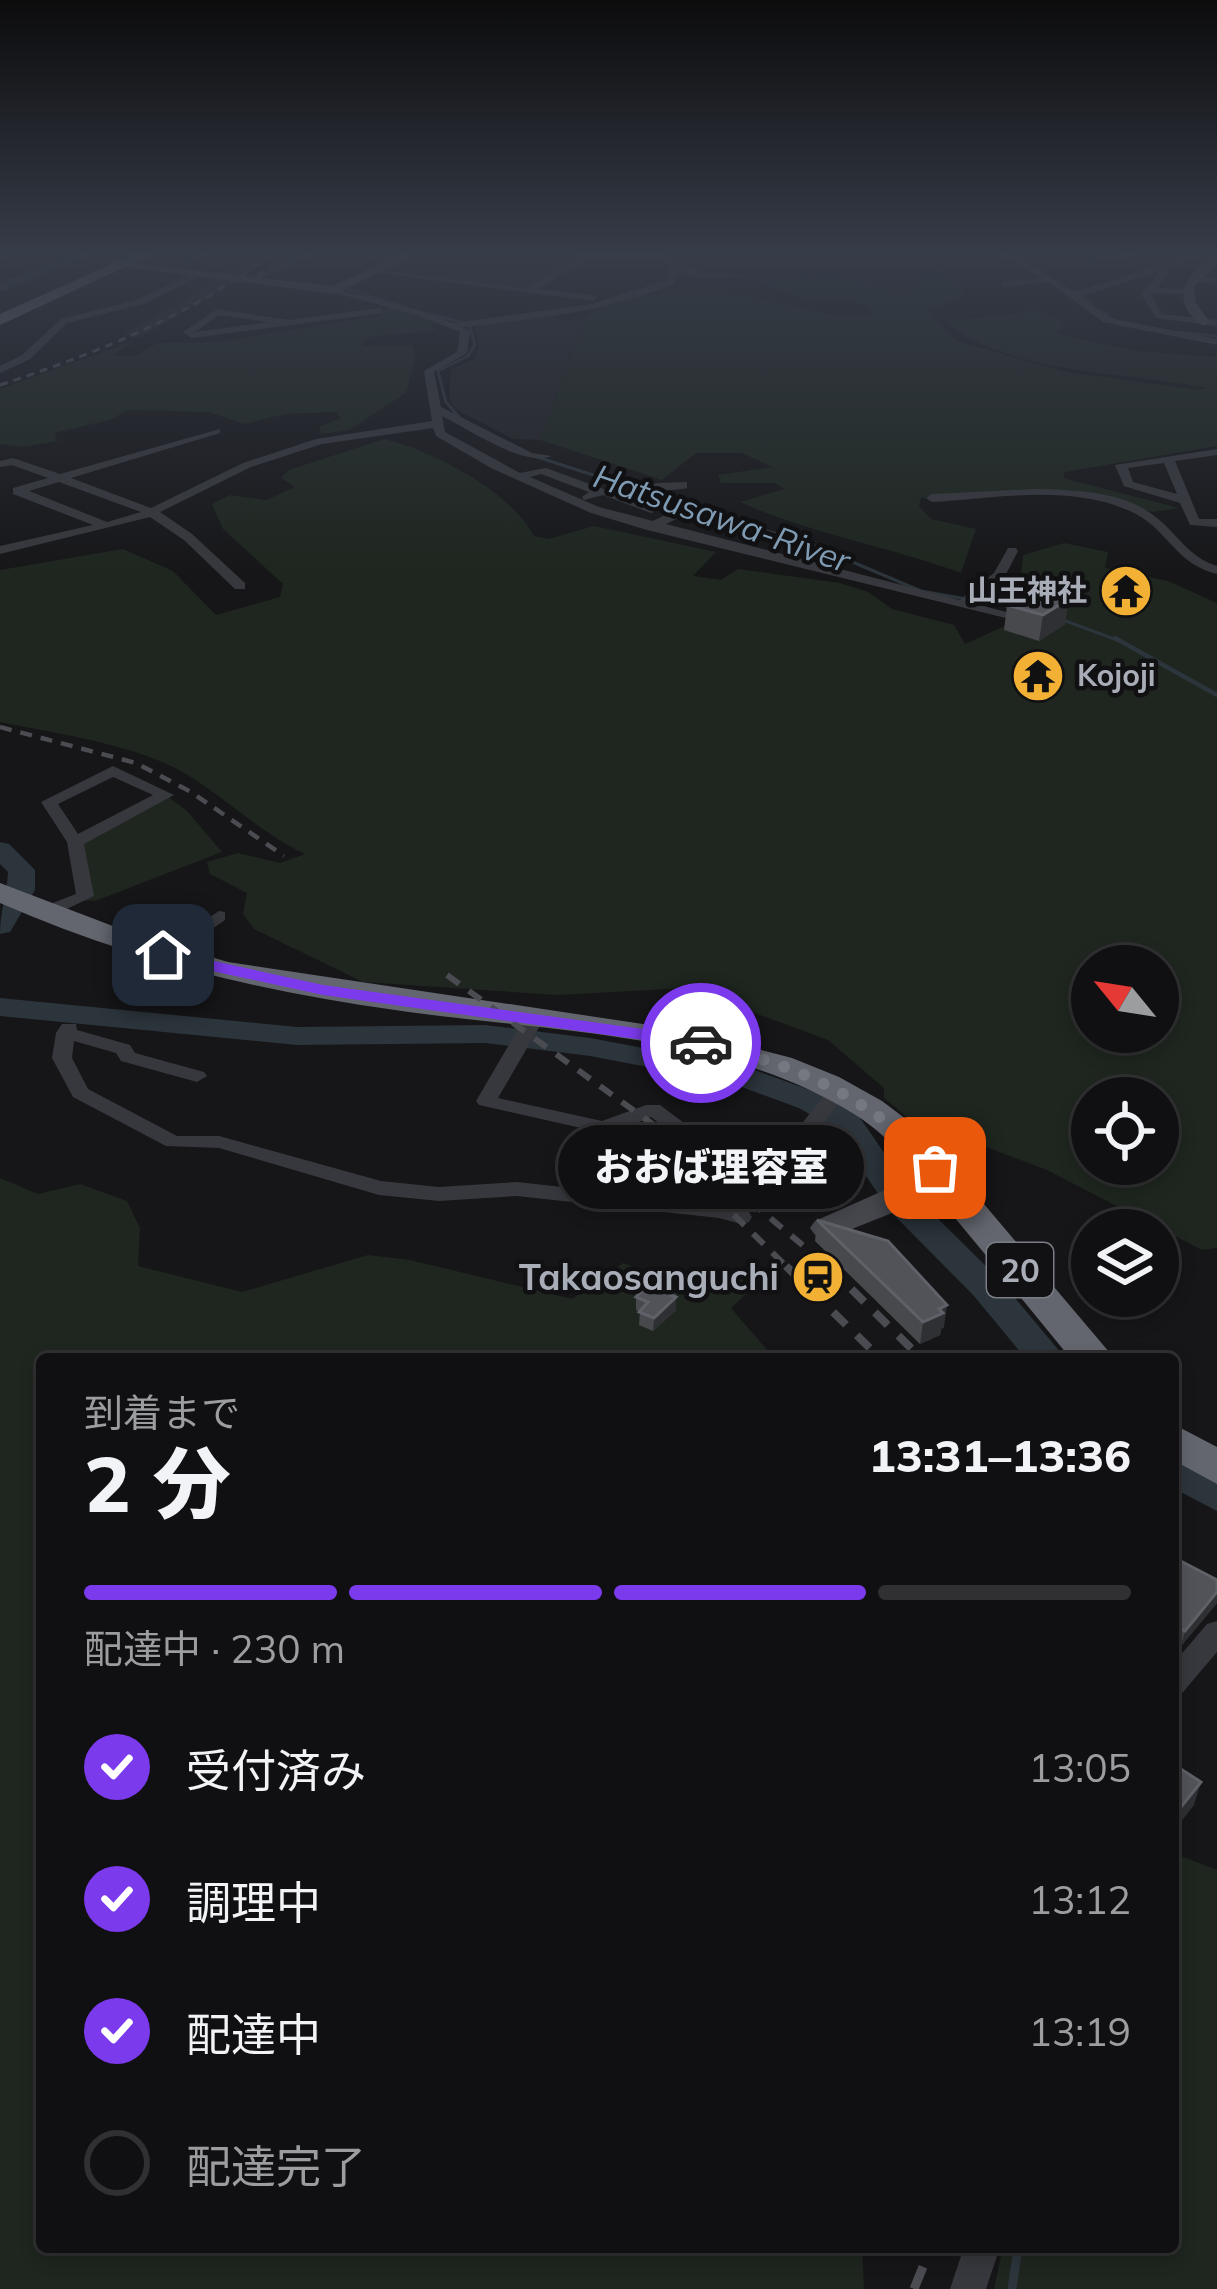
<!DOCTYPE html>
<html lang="ja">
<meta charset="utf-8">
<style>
:root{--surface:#101012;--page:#19191b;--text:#f1f3f6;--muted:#9c9d9f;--line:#303032;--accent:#7c3aed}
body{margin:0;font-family:Mulish,"Noto Sans JP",sans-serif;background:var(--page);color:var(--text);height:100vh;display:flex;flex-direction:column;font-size:45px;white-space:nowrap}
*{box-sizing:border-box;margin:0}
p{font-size:39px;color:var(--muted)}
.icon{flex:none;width:66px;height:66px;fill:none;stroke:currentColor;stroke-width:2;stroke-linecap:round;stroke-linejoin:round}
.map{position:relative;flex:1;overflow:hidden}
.side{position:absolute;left:36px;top:1353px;width:1143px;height:900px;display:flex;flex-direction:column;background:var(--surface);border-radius:12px;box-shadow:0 6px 18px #0003,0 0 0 3px var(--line)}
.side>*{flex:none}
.needle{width:78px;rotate:300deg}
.buttons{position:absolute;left:1071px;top:945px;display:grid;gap:24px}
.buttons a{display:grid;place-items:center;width:108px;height:108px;border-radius:50%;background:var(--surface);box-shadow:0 6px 18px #0003,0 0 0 3px var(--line);font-size:60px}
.pin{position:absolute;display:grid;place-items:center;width:102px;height:102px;color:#fff;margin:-51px;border-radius:24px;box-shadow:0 6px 18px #0006}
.courier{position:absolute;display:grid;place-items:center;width:120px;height:120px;margin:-60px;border:9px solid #7c3aed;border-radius:50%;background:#fff;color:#222;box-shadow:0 3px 15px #0007}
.bubble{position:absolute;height:84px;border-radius:42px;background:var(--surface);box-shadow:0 6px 18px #0003,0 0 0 3px var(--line);font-size:39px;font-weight:800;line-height:84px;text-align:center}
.overview em{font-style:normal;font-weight:800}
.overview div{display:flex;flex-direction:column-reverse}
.overview{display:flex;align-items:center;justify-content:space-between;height:204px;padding:0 48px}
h1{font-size:78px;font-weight:800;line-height:90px}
.bar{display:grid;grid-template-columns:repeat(4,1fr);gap:18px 12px;align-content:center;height:144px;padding:0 48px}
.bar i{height:15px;border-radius:9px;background:var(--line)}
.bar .active{background:var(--accent)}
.bar p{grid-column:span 4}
ol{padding:0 48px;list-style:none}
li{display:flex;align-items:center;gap:36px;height:132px}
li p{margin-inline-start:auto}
li .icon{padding:12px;border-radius:50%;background:var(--accent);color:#fff;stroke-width:4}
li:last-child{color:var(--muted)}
li i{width:66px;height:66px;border:6px solid var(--line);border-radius:50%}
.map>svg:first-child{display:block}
.built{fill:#222225}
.green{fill:#1e261f;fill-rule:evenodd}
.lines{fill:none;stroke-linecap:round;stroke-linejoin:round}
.stream-far2{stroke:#2c353c;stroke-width:3}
.stream-far1{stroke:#2c353c;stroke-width:4.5}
.stream{stroke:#2c353c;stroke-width:9}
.river{fill:#2c353c;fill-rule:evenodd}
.street{fill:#37383d;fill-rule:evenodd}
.secondary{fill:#45474d;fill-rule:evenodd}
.highway{fill:#63666e;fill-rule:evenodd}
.rail-far4{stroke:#4a4c52;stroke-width:3;stroke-dasharray:8 6;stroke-linecap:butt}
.rail-far3{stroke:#4a4c52;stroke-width:4.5;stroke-dasharray:12 9;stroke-linecap:butt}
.rail-far2{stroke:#4a4c52;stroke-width:6;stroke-dasharray:15 12;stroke-linecap:butt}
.rail-far1{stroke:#4a4c52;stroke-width:8;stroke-dasharray:18 15;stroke-linecap:butt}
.rail{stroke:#4a4c52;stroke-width:9;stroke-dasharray:24 18;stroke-linecap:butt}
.wall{fill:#47494d}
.shaded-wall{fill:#2f3033}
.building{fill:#525359;stroke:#5f6168;stroke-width:3}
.route{fill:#7c3aed}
.done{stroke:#757880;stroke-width:12;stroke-dasharray:0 21.6}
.labels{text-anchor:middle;stroke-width:9;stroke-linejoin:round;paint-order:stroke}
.far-poi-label{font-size:30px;font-weight:bold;fill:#a8adb8;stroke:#111113;text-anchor:end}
.far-water-label{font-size:33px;font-style:italic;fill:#7f9bb3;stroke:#111113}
.shield{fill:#111113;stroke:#7b7e86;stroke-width:3}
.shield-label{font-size:33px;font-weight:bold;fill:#a8adb8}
.poi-label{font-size:36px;font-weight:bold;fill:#a8adb8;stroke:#111113;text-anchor:end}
</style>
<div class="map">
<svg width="1217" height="2289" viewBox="0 0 1217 2289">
<rect width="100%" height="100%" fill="#161618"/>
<g class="built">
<polygon points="248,254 279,254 140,338 123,334 187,299"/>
<polygon points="416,254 563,254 581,256 526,290 390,274 396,270 385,269"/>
<polygon points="551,315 560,320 583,321 540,440 513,439 455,409 449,397 451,370 476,358 479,346 474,324"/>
</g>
<g class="green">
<path d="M939,271L961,284L963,298L928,310L957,341L1067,372L1199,390L1207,388C1129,372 1008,375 945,321L1038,311L1066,323L1056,334L1138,351L1215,357L1217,354V446L1065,472L1063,478L1179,508L1153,512L1064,491L921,498L919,506L931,519L976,529L961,573C887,546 811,534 740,502L784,489L775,483H721L718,475L772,467L742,453H696L662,480L540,440L584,320C609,289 698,289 736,294C784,301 822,321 873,314L869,306L844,299L808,301L760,283C783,274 812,271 837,273C864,276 893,302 921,286L912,274Z"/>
<polygon points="392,307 438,322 432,325 435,331 368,337 362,346 412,345 416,356 406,393 349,430 321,434 319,427 341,418 336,412 285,414 244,424 209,412 126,410 113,419 55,433 57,441 23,447 0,444 0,389 136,340 113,355 132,357 158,343 219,342 384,315 364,314"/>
<path d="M384,439C434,451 510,491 534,536L548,539L594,526L716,552L693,576L721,580L738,569L840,583L868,592L892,609L954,625L965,644L1053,604L1012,594L1021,577L1023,555L1064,543L1108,552L1105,568L1168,581L1217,603V1248L1202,1250L1047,1170L986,1147L932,1138L884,1098V1088L828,1040L687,988L557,995L363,982L254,929L243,914L247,893L210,874L207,862L238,853L280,863L305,854C260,833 224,796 181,771C131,744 55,733 0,722V570L123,549L173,571L216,615L280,597L283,584L223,529L212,504L230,495L266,500L295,487L281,478L289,470ZM1092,966H1158V1032H1092ZM1092,1098H1158V1164H1092Z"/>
<polygon points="166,795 188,812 222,852 95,901 78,900 75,842"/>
<polygon points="0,1178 38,1194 80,1184 127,1201 140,1228 138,1266 242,1292 368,1255 410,1260 572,1299 623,1263 694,1286 741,1266 747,1293 731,1308 775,1359 42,1359 42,2247 862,2247 864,2289 0,2289"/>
<polygon points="1173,1853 1217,1870 1217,2289 994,2289 1003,2247 1173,2247"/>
</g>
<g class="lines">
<g class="stream-far2">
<polyline points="179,272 186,260 205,254"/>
<polyline points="347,289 406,308"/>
<polyline points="1101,311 1113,320"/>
<polyline points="430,314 469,324 475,345 468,356 438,371 446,402 459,417"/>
<polyline points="1179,332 1217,336"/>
<polyline points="534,456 817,547 921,591 1012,607"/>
<polyline points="1060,619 1120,641"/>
</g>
<polyline class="stream-far1" points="1115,638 1217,695"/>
<polyline class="stream" points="1012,2289 1018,2247"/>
<g class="river">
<polygon points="76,254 95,254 0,292 0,283"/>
<path d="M0,842L9,844L35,870V890L10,932L0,934C0,911 7,894 8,872L0,864Z"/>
<polygon points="0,998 297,1027 485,1025 590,1038 749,1068 821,1094 858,1115 912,1193 1000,1280 1066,1359 1026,1359 974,1296 888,1209 835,1129 799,1108 731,1083 590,1056 485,1043 297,1045 0,1016"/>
<polygon points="1173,1453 1217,1476 1217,1511 1173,1488"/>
</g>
<g class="street">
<polygon points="0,254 6,254 0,258"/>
<polygon points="305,254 317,254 253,282 246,280"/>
<polygon points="350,254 407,258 403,261"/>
<path d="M569,254H666L701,272L756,276L700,278L678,270L673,284C606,312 535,319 463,327L470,331L467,353L434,372L441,407L532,453L552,456C523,467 470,430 442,416L445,432L520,473L546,468L661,510L651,513L603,495L584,500L582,497L589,492L541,474L530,477L599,507L653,521L685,505H693V511L666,524L960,600L994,573L1008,548H1016L1018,551L1004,578L972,603L1022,616V622L647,530L591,513L491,468L436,436L433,428L322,444L251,467L160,512L192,534L245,583V589H235L184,540L150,517L0,554V546L93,525L13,494V488L48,478L12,465L0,467V461L13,458L60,474L220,429V433L71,478L151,508L243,463L316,439L432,421L424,371L457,352L460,332L416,315L332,292V288L422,311L453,323L592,304L666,280L671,265L664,260L590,257L538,289L597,296L594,301L369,272L373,269L527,288L579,257ZM59,482L141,512L107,522L29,491Z"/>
<polygon points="1000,254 1011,254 1076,292 1188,256 1186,254 1196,254 1198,259 1167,269 1169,273 1157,288 1187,289 1190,294 1151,294 1162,314 1217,320 1217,326 1156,318 1141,294 1160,271 1082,296 1109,318 1217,339 1217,345 1103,322 1049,282 1000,287 1003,282 1041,278"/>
<polygon points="1120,254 1146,254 1084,264 1080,261"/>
<polygon points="193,273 196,278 143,304 67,323 30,359 0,373 0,366 22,355 61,319 137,300"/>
<polygon points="1193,276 1217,278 1217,284 1190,281"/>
<path d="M380,308L383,313L192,338L183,332L217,309L289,320ZM219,315L269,322L195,332Z"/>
<path d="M1217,449V455L1175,461L1199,519H1217V527L1190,525L1180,503L1124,486L1115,465ZM1164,463L1177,494L1133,482L1128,468Z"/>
<polygon points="687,482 687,488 683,489 656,491 650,487 656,483"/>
<path d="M1036,489C1075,490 1125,491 1157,518C1178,535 1190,558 1217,566V574C1176,564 1169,532 1136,514C1075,483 997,498 932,502L926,498L932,494Z"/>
<path d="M113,766L174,795L84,844L94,896L52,916H40V908L76,894L67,842L41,802ZM113,777L153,795L78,834L58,804Z"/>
<polygon points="219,911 225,912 225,920 169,959 157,959 154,955 157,951"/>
<polygon points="534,1013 544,1019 498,1098 602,1121 646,1105 660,1105 759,1179 832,1085 839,1083 849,1089 770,1196 759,1209 751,1211 740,1204 749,1192 651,1117 639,1122 728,1206 749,1212 752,1217 749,1222 741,1224 719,1218 517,1196 439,1201 379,1195 219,1148 166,1146 73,1097 52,1058 56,1033 62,1024 76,1024 77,1030 130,1045 135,1053 204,1072 207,1076 197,1082 121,1061 116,1053 74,1041 72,1058 88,1089 177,1136 219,1136 381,1181 439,1187 517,1182 698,1202 621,1128 603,1133 479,1105 476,1101 524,1019"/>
<polygon points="1217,1621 1217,1652 1183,1692 1173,1696 1173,1664 1207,1624"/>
<polygon points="964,2247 1000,2247 986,2289 950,2289"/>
</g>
<g class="secondary">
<polygon points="401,254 417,254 335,294 117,266 123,262 333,286"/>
<path d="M1217,256V265L1194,287L1196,303L1210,322L1203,326C1169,302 1183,272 1217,256Z"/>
<polygon points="946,1171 961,1180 957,1187 837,1235 815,1235 810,1228 815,1221 896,1185"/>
</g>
<g class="highway">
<polygon points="134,254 153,254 0,325 0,314"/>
<path d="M0,883L139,936L228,962L683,1030L792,1058L839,1077L882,1101L923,1132L1115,1359H1071C1033,1312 994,1265 955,1218C924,1180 896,1140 854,1114C721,1031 546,1032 395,1010C257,991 128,959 0,903Z"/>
<polygon points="1173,1424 1217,1447 1217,1484 1173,1460"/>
</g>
<g class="rail-far4">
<polyline points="257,275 299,254"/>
<path d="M0,385C97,353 190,316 272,254"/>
</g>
<polyline class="rail-far3" points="0,727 136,763 191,792 284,856"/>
<g class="rail-far2">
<polyline points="447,975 695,1155 831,1269"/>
<polyline points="676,1158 789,1269"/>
</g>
<g class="rail-far1">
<polyline points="786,1266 881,1359"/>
<polyline points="828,1266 922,1359"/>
</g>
<polyline class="rail" points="914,2289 927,2257"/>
</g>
<g class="wall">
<polygon points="1028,600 1065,624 1039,641 1004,630 1007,605"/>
<polygon points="817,1220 944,1327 941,1329 940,1335 920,1344 815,1241"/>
<polygon points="676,1288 676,1310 653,1331 639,1325 640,1311 636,1310 636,1297"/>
<polygon points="1173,1557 1217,1580 1217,1603 1181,1646 1173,1642"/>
</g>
<g class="shaded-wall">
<polygon points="1069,599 1065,624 1039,641 1043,615"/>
<polygon points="676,1288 676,1310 653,1331 654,1318"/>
<polygon points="947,1305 944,1327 941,1329 940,1335 920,1344 923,1322 939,1309"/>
<polygon points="1217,1592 1217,1603 1181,1646 1185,1631"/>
<polygon points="1201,1782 1194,1805 1173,1832 1173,1817"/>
</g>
<g class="building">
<polygon points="1034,590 1069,599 1043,615 1007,605 1028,600"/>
<polygon points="817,1220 888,1241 947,1305 939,1309 943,1313 923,1322"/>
<polygon points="663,1283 676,1288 671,1295 676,1297 654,1318 639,1312 648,1302 636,1297 647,1285"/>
<polygon points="1173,1557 1217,1580 1217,1592 1185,1631 1173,1624"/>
<polygon points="1173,1764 1201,1782 1173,1817"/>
</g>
<linearGradient id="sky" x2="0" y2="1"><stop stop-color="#0c0c0d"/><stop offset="0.44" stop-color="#363c48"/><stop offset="1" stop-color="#363c48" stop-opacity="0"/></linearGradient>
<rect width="1217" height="575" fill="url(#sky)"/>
<polygon class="route" points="163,950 323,985 701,1037 710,1043 701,1048 323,995 157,959 157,951"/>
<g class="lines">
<path class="done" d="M701,1043C793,1063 872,1097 935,1168"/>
</g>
<defs>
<g id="temple-disc" transform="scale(2.7)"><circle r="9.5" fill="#f2b134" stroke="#111113"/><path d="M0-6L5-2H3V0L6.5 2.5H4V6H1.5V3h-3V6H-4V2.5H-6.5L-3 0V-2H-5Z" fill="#111"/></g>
<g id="station-disc" transform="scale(2.7)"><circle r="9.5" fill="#f2b134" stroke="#111113"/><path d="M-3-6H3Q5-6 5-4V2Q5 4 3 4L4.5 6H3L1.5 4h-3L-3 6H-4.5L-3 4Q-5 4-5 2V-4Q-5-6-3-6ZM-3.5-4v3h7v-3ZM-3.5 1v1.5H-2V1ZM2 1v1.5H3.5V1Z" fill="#111"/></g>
</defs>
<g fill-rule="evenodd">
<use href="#temple-disc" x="1126" y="591"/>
<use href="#temple-disc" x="1038" y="676"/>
<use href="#station-disc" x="818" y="1277"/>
</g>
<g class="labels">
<g class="far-poi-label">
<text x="1087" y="601">山王神社</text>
<text x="1077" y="686" text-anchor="start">Kojoji</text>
</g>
<g class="far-water-label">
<text transform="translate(722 518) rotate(19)" y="12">Hatsusawa-River</text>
</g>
<rect class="shield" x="987" y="1243" width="66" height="54" rx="9"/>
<g class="shield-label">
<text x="1020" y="1282">20</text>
</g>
<g class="poi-label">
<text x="779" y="1290">Takaosanguchi</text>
</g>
</g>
</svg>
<div class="buttons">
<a><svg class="needle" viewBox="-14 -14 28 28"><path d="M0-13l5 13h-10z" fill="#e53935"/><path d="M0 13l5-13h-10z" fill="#9c9d9f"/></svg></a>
<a><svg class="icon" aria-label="locate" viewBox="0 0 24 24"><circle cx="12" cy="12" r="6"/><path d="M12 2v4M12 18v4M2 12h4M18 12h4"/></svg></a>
<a><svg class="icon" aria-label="layers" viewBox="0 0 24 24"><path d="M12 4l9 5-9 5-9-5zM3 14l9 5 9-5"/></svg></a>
</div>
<div class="pin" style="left:935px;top:1168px;background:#ea580c"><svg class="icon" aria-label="bag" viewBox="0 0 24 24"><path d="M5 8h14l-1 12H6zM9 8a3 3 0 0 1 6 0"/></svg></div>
<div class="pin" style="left:163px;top:955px;background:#1f2937"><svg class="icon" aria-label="home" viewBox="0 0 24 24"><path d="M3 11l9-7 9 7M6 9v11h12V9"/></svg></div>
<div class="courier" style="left:701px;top:1043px"><svg class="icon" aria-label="car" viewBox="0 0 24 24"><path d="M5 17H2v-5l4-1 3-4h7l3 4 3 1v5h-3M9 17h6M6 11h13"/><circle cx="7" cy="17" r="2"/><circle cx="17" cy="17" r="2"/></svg></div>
<div class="bubble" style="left:558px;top:1125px;width:306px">おおば理容室</div>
<section class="side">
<div class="overview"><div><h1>2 分</h1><p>到着まで</p></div><em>13:31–13:36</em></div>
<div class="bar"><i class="active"></i><i class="active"></i><i class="active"></i><i></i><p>配達中 · 230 m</p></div>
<ol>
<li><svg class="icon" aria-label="check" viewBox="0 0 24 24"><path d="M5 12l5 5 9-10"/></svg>受付済み<p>13:05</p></li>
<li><svg class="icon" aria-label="check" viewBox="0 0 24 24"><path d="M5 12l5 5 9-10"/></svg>調理中<p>13:12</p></li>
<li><svg class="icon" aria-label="check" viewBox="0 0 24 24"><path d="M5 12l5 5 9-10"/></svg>配達中<p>13:19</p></li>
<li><i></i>配達完了</li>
</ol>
</section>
</div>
